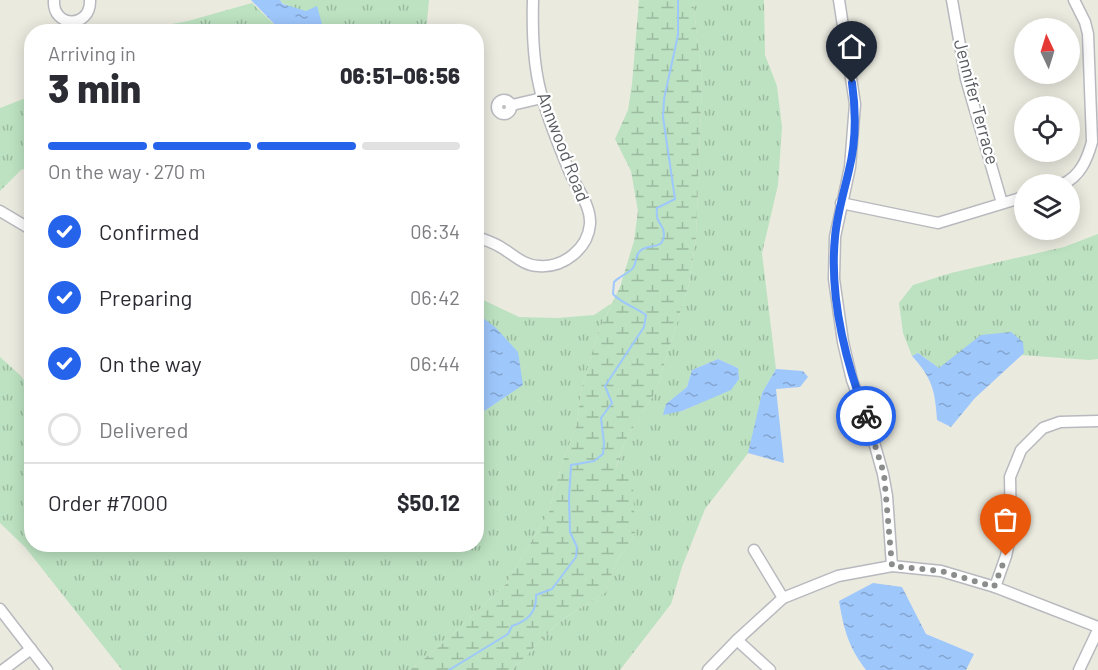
<!DOCTYPE html>
<meta charset="utf-8">
<style>
:root{--surface:#fff;--page:#f7f7f7;--text:#2b2b33;--muted:#7c7c81;--line:#e1e1e2;--accent:#2563eb}
body{margin:0;font-family:Barlow,sans-serif;background:var(--page);color:var(--text);height:100vh;display:flex;flex-direction:column;font-size:22px;white-space:nowrap}
*{box-sizing:border-box;margin:0}
p{font-size:20px;color:var(--muted)}
.icon{flex:none;width:33px;height:33px;fill:none;stroke:currentColor;stroke-width:2;stroke-linecap:round;stroke-linejoin:round}
.map{position:relative;flex:1;overflow:hidden}
.side{position:absolute;left:24px;top:24px;width:460px;height:528px;display:flex;flex-direction:column;background:var(--surface);border-radius:24px;box-shadow:0 3px 15px #0003}
.side>*{flex:none}
.needle{width:39px;rotate:356deg}
.tools{position:absolute;left:1014px;top:18px;display:grid;gap:12px}
.tools a{display:grid;place-items:center;width:66px;height:66px;border-radius:50%;background:var(--surface);box-shadow:0 3px 15px #0003;font-size:30px}
.pin{position:absolute;display:grid;place-items:center;width:51px;height:51px;color:#fff;margin:-62px -26px;border-radius:50% 50% 50% 0;rotate:-45deg;box-shadow:0 0 6px #0007}
.pin .icon{rotate:45deg}
.courier{position:absolute;display:grid;place-items:center;width:60px;height:60px;margin:-30px;border:4px solid #2563eb;border-radius:50%;background:#fff;color:#222;box-shadow:0 2px 8px #0007}
.overview em{font-style:normal;font-weight:800}
.overview div{display:flex;flex-direction:column-reverse}
.overview{display:flex;align-items:center;justify-content:space-between;height:102px;padding:0 24px}
h1{font-size:39px;font-weight:800;line-height:45px}
.bar{display:grid;grid-template-columns:repeat(4,1fr);gap:9px 6px;align-content:center;height:72px;padding:0 24px}
.bar i{height:8px;border-radius:4px;background:var(--line)}
.bar .current{background:var(--accent)}
.bar p{grid-column:span 4}
.line{display:flex;align-items:center;gap:15px;padding:0 24px;border-top:2px solid var(--line)}
.line div{flex:1}
ol{padding:0 24px;list-style:none}
li{display:flex;align-items:center;gap:18px;height:66px}
li p{margin-inline-start:auto}
li .icon{padding:6px;border-radius:50%;background:var(--accent);color:#fff;stroke-width:4}
li:last-child{color:var(--muted)}
li i{width:33px;height:33px;border:3px solid var(--line);border-radius:50%}
.map>svg:first-child{display:block}
.grass{fill:url(#grass-tufts);fill-rule:evenodd}
.wetland{fill:url(#wetland-marsh)}
.water{fill:url(#water-ripples)}
.lines{fill:none;stroke-linecap:round;stroke-linejoin:round}
.stream{stroke:#9ec7fc;stroke-width:2}
.minor-casing{stroke:#b7b9be;stroke-width:13}
.minor{stroke:#fff;stroke-width:10}
.done{stroke:#8b8d8c;stroke-width:6;stroke-dasharray:0 10.8}
.route{stroke:#2563eb;stroke-width:8}
.labels{text-anchor:middle;stroke-width:4.5;stroke-linejoin:round;paint-order:stroke}
.street-label{font-size:18px;fill:#585b60;stroke:#fff}
</style>
<div class="map">
<svg width="1098" height="670" viewBox="0 0 1098 670">
<defs>
<pattern id="grass-tufts" width="24" height="20" patternUnits="userSpaceOnUse" patternTransform="scale(1.5)"><rect width="24" height="20" fill="#bce2c1"/><path d="M3 7l-1-3M5 7V3M7 7l1-3M15 17l-1-3M17 17v-4M19 17l1-3" fill="none" stroke="#9cbaa0"/></pattern>
<pattern id="wetland-marsh" width="20" height="14" patternUnits="userSpaceOnUse" patternTransform="scale(1.5)"><rect width="20" height="14" fill="#bce2c1"/><path d="M1 5h8M5 5V1M11 12h8M15 12V8" fill="none" stroke="#9cbaa0"/></pattern>
<pattern id="water-ripples" width="26" height="14" patternUnits="userSpaceOnUse" patternTransform="scale(1.5)"><rect width="26" height="14" fill="#9ec7fc"/><path d="M2 4q2-2 4 0t4 0M15 11q2-2 4 0t4 0" fill="none" stroke="#84a5cf"/></pattern>
</defs>
<rect width="100%" height="100%" fill="#ebeadf"/>
<g class="grass">
<path d="M280,0H429L426,31H324C316,6 291,14 280,0Z"/>
<path d="M693,0H764L765,55L777,86L782,127L778,185L762,253L776,369L762,393L749,452L705,509L682,567L671,604L620,670H512L554,627L569,615L606,592L615,564L635,534L616,468L625,441L656,391L689,284L696,238L702,80ZM718,359L738,368L704,401L683,411L667,404L687,387L692,370Z"/>
<polygon points="252,3 281,31 143,32 146,29 188,21"/>
<polygon points="31,96 31,166 21,170 0,191 0,108"/>
<polygon points="1098,234 1098,359 1089,360 1021,355 1024,353 939,368 918,353 912,356 903,333 899,303 913,285 951,273 1064,247"/>
<polygon points="477,297 519,317 557,318 594,315 612,303 598,332 581,391 577,424 562,463 549,512 506,584 439,647 410,670 122,670 25,547 0,523 0,357 21,376 31,391 32,544 477,544 477,416 508,395 479,314 477,313"/>
</g>
<polygon class="wetland" points="639,0 693,0 702,80 696,238 689,284 656,391 625,441 616,467 633,483 635,534 615,564 606,592 569,615 554,627 512,670 410,670 439,647 506,584 549,512 562,463 577,424 581,391 598,332 620,287 634,241 638,211 631,171 615,139 628,110 632,84"/>
<g class="water">
<polygon points="251,0 280,0 283,4 306,11 317,6 324,31 281,31"/>
<polygon points="477,313 496,328 518,352 523,385 477,416"/>
<path d="M1011,332L1023,342L1024,353L975,398L951,427L937,420C935,390 932,378 912,356L918,353L939,368L981,335Z"/>
<polygon points="718,359 738,368 739,379 731,390 682,411 663,415 666,404 687,387 692,370"/>
<polygon points="776,369 803,371 808,377 800,387 776,389 784,463 748,453 762,393"/>
<path d="M873,583L902,587L926,634L974,654L966,670H866C848,646 844,630 839,601Z"/>
</g>
<g class="lines">
<path class="stream" d="M449,670L508,634L512,626C527,621 537,613 536,595L552,589L576,557L577,547L570,532L569,498L571,465L594,461L603,454L604,443L601,418L612,403L605,386L644,327L646,315C635,307 621,303 613,294L614,282C619,277 629,273 633,268C637,263 635,255 640,251C648,243 664,251 664,234C664,223 655,225 657,208L675,199L663,117L664,99L678,35V0"/>
<g class="minor-casing">
<g id="minor">
<path d="M54,0C52,28 91,29 90,0"/>
<polyline points="839,0 855,104 850,167 835,237 834,279 843,342 852,380 870,428 883,474 887,496 892,566"/>
<polyline points="952,0 966,79 1002,203"/>
<circle cx="504" cy="107" r="7"/>
<polyline points="512,105 542,98"/>
<path d="M1063,184C1080,176 1087,160 1092,142L1088,34L1085,22L1074,0"/>
<polyline points="841,203 938,223 1024,197"/>
<polyline points="0,211 32,230"/>
<path d="M477,237C485,240 495,243 502,248C514,255 524,266 539,266C563,268 588,249 590,224C591,206 577,188 570,173C560,149 550,125 543,100C533,69 532,33 533,0"/>
<polyline points="754,550 783,598"/>
<polyline points="995,587 1006,556 1011,534 1010,477 1021,450 1043,428 1060,422 1098,421"/>
<polyline points="0,609 47,670"/>
<polyline points="737,640 770,670"/>
<polyline points="3,670 31,649"/>
<polyline points="708,670 737,640 783,598 838,576 892,566 941,571 995,587 1098,627"/>
<polyline points="1079,670 1098,630"/>
</g>
</g>
<use href="#minor" class="minor"/>
</g>
<g class="lines">
<polyline class="done" points="866,416 884,474 892,566 941,571 994,587 1006,556"/>
<path class="route" d="M852,83C856,111 856,142 849,170C844,192 837,214 835,237C829,298 845,360 866,416"/>
</g>
<g class="labels">
<g class="street-label">
<text transform="translate(976 102) rotate(75)" y="6">Jennifer Terrace</text>
<text transform="translate(563 147) rotate(69)" y="6">Annwood Road</text>
</g>
</g>
</svg>
<div class="tools">
<a><svg class="needle" viewBox="-14 -14 28 28"><path d="M0-13l5 13h-10z" fill="#e53935"/><path d="M0 13l5-13h-10z" fill="#7c7c81"/></svg></a>
<a><svg class="icon" aria-label="locate" viewBox="0 0 24 24"><circle cx="12" cy="12" r="6"/><path d="M12 2v4M12 18v4M2 12h4M18 12h4"/></svg></a>
<a><svg class="icon" aria-label="layers" viewBox="0 0 24 24"><path d="M12 4l9 5-9 5-9-5zM3 14l9 5 9-5"/></svg></a>
</div>
<div class="pin" style="left:1006px;top:556px;background:#ea580c"><svg class="icon" aria-label="bag" viewBox="0 0 24 24"><path d="M5 8h14l-1 12H6zM9 8a3 3 0 0 1 6 0"/></svg></div>
<div class="pin" style="left:852px;top:83px;background:#1f2937"><svg class="icon" aria-label="home" viewBox="0 0 24 24"><path d="M3 11l9-7 9 7M6 9v11h12V9"/></svg></div>
<div class="courier" style="left:866px;top:416px"><svg class="icon" aria-label="bike" viewBox="0 0 24 24"><circle cx="6" cy="16" r="4"/><circle cx="18" cy="16" r="4"/><path d="M6 16l4-8h5l3 8M10 8l3 8H6M13 5h3"/></svg></div>
<section class="side">
<div class="overview"><div><h1>3 min</h1><p>Arriving in</p></div><em>06:51–06:56</em></div>
<div class="bar"><i class="current"></i><i class="current"></i><i class="current"></i><i></i><p>On the way · 270 m</p></div>
<ol>
<li><svg class="icon" aria-label="check" viewBox="0 0 24 24"><path d="M5 12l5 5 9-10"/></svg>Confirmed<p>06:34</p></li>
<li><svg class="icon" aria-label="check" viewBox="0 0 24 24"><path d="M5 12l5 5 9-10"/></svg>Preparing<p>06:42</p></li>
<li><svg class="icon" aria-label="check" viewBox="0 0 24 24"><path d="M5 12l5 5 9-10"/></svg>On the way<p>06:44</p></li>
<li><i></i>Delivered</li>
</ol>
<div class="line" style="height:78px"><div>Order #7000</div><b>$50.12</b></div>
</section>
</div>
